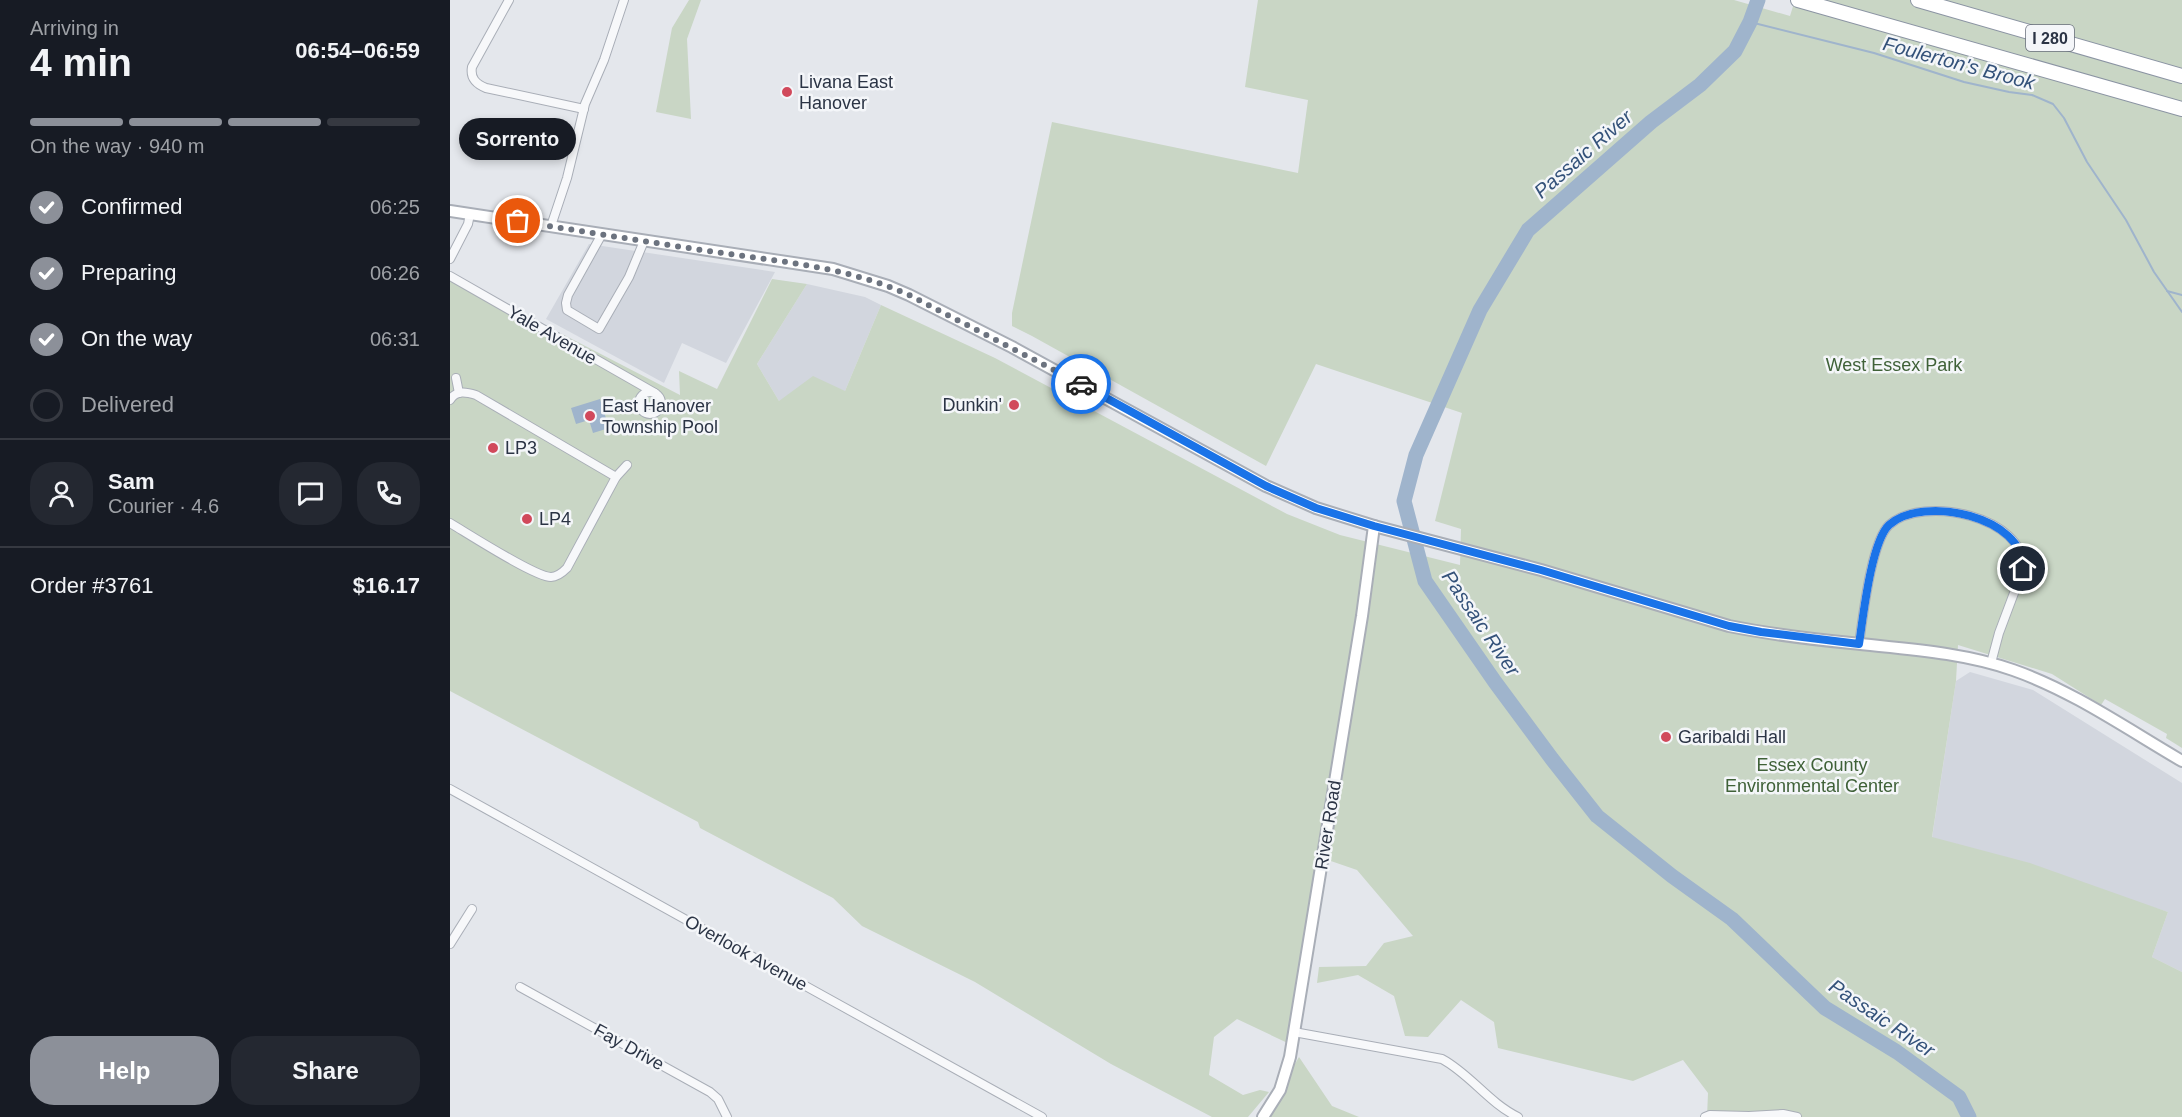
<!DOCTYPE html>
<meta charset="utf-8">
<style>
:root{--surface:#171b24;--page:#242831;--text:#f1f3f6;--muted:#9ea1a6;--line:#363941;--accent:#8c9099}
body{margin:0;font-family:Helvetica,sans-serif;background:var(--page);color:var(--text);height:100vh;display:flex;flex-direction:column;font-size:22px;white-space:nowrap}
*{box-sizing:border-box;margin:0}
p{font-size:20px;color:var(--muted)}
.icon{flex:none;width:33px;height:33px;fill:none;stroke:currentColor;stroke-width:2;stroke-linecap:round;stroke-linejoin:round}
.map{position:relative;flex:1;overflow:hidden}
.sheet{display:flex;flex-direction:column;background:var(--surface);width:450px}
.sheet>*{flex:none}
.pin{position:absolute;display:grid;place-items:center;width:51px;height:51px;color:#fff;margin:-26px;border:3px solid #fff;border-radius:50%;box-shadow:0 2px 6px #0007}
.courier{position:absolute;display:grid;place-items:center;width:60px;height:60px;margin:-30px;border:4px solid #1a73e8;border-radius:50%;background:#fff;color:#222;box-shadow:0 2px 8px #0007}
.bubble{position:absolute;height:42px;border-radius:21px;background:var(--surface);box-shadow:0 3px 9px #0003;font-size:20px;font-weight:800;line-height:42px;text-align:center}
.summary em{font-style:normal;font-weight:800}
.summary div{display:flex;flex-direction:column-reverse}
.summary{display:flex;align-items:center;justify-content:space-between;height:102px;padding:0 30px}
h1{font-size:39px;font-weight:800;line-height:45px}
.bar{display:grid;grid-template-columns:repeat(4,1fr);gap:9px 6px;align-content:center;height:72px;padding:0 30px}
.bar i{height:8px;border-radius:4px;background:var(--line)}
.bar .on{background:var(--accent)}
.bar p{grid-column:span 4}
.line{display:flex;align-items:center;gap:15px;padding:0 30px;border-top:2px solid var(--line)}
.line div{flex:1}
.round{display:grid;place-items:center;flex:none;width:63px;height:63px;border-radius:24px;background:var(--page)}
ol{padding:0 30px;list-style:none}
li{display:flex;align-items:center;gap:18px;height:66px}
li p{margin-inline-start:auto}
li .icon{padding:6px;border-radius:50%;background:var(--accent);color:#fff;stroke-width:4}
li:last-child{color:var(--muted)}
li i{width:33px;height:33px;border:3px solid var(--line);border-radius:50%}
.action{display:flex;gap:12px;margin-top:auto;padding:12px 30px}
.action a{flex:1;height:69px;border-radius:24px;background:var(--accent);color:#fff;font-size:24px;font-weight:800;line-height:69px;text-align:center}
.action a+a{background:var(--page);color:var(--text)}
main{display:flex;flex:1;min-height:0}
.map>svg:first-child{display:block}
.built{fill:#d2d6de}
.green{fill:#c9d6c5}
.water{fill:#9fb4cc}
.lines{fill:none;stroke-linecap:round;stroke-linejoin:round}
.stream{stroke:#9fb4cc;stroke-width:2}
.river{stroke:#9fb4cc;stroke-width:15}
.street-casing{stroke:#a9aeb7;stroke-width:10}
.secondary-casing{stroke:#a9aeb7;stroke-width:14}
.highway-casing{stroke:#8b94a3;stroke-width:16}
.street{stroke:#f7f8fa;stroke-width:8}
.secondary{stroke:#fff;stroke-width:10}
.highway{stroke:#fff;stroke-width:14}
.done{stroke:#6c737f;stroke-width:6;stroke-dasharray:0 10.8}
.route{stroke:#1a73e8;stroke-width:8}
.poi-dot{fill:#d1495b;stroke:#f4f6f9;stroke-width:2}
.labels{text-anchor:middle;stroke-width:5;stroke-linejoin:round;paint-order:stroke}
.shield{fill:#f4f6f9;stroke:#676e7b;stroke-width:1.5}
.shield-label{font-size:16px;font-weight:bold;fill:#2b3445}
.poi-label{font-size:18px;fill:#2b3445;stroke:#f4f6f9;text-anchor:start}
.street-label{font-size:18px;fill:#2b3445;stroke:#f4f6f9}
.park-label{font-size:18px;fill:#3f6138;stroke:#f4f6f9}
.water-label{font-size:20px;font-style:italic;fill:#34527a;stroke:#f4f6f9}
</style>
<main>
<section class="sheet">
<div class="summary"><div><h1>4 min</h1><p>Arriving in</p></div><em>06:54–06:59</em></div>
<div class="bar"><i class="on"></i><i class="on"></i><i class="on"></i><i></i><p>On the way · 940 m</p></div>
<ol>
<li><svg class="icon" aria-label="check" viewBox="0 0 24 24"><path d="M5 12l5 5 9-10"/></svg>Confirmed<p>06:25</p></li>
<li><svg class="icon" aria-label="check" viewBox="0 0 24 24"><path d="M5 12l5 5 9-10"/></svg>Preparing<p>06:26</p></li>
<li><svg class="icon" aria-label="check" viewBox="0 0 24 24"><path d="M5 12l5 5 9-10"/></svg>On the way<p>06:31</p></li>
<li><i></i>Delivered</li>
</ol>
<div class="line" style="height:108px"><a class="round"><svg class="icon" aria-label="person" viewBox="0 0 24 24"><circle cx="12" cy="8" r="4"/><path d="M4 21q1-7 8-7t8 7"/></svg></a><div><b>Sam</b><p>Courier · 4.6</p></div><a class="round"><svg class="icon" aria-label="chat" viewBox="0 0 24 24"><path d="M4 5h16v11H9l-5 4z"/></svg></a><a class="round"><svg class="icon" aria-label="phone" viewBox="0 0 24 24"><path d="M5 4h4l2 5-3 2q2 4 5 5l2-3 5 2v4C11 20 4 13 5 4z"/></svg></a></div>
<div class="line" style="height:78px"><div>Order #3761</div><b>$16.17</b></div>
<div class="action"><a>Help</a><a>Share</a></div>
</section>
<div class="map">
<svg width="1732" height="1117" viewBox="0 0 1732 1117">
<rect width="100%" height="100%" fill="#e4e7ec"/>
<g class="built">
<polygon points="139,244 325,272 276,363 232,343 214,383 96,319"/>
<polygon points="357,284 415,297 431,305 395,391 329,401 307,364"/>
<polygon points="1520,672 1583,690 1732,783 1732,972 1702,957 1718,912 1482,838 1506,681"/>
</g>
<g class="green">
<polygon points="239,0 251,0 237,39 241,119 206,112 222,28"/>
<polygon points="808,0 1284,0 1340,16 1345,0 1732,0 1732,748 1716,738 1717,734 1655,699 1651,705 1602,674 1508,645 1506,681 1482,837 1580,863 1718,912 1702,957 1732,972 1732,1117 1257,1117 1258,1093 1233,1060 1183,1081 1048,1048 1044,1022 1011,1000 978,1037 955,1036 944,996 908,975 867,983 869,967 916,966 934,943 963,936 907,870 875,859 844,1046 787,1019 764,1037 759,1075 793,1095 810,1090 819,1092 798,1117 762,1117 661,1064 525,982 412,926 383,898 250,828 248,822 0,691 0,276 230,395 229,371 267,389 322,279 357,284 307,364 329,401 363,376 395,391 431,305 545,358 837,514 890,535 1010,565 1011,529 985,521 1012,413 866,364 816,466 582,336 562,326 562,313 602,122 848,173 858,100 795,87"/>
<polygon points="849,1057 882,1106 909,1117 813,1117"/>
</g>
<polygon class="water" points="150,399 159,428 143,433 139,420 126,424 121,408"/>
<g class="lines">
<g class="stream">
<polyline points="1300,22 1424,53 1514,82 1559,92 1582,95 1603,104 1614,118 1637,162 1676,220 1704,272 1732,312"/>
<polyline points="1717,291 1732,295"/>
</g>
<polyline class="river" points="1308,0 1300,22 1285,51 1250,85 1201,122 1078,230 1030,310 966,455 954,501 975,581 1045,682 1102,759 1147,816 1222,876 1282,919 1375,1008 1447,1052 1509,1097 1519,1117"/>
<g class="street-casing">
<g id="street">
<path d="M59,0L22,67C20,78 26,84 36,88L134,109"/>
<polyline points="101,226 117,178 135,104 154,60 174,0"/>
<polyline points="152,234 118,295 116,303 117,310 149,329 179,277 194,241"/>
<polyline points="0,259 18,224 20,214"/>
<polyline points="0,276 205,393"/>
<polyline points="6,378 9,393"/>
<circle cx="200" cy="403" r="11"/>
<path d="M0,400C6,390 16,392 26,395L166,477L117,568C112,573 107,577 101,577C85,577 17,533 0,523"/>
<polyline points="166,477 177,465"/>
<path d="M1409,644C1413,617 1421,542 1439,525C1473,494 1577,517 1573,569L1549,633L1541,663"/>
<polyline points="0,789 592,1117"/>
<polyline points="0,944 22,909"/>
<polyline points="70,987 260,1092 268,1099 277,1117"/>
<path d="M844,1032L992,1059C1020,1074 1039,1103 1068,1117"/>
<polyline points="1255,1117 1260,1115 1299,1116 1333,1114 1347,1117"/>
</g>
</g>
<g class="secondary-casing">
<g id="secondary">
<path d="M0,211L383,269L438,286L459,295L562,347L816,486L866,508L924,526L1091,570L1279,626C1319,634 1360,639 1401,643C1455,649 1512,652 1563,670C1623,691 1677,729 1732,761"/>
<polyline points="813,1117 830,1090 840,1057 912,616 924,526"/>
</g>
</g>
<g class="highway-casing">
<g id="highway">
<polyline points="1348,0 1732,109"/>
<polyline points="1468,0 1732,76"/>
</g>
</g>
<use href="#street" class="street"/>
<use href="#secondary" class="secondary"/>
<use href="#highway" class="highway"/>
</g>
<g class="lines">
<path class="done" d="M68,221C136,232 204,243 272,253C336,262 400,268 459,295L631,384"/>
<path class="route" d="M631,384L816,486L866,508L924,526L1091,570L1279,626L1311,632L1409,644C1413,618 1421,542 1439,525C1473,494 1576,517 1573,569"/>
</g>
<g class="poi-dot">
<circle cx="337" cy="92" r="6"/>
<circle cx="564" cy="405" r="6"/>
<circle cx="140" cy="416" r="6"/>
<circle cx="43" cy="448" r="6"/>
<circle cx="77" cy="519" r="6"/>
<circle cx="1216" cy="737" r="6"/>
</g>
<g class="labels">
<rect class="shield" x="1576" y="25" width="48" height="26" rx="4.5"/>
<g class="shield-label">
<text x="1600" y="44">I 280</text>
</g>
<g class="poi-label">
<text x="349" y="88">Livana East<tspan x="349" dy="21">Hanover</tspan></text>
<text x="552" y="411" text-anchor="end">Dunkin'</text>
<text x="152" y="412">East Hanover<tspan x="152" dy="21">Township Pool</tspan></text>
<text x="55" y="454">LP3</text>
<text x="89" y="525">LP4</text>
<text x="1228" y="743">Garibaldi Hall</text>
</g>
<g class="street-label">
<text transform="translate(102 335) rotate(30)" y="6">Yale Avenue</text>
<text transform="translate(878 825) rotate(-81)" y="6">River Road</text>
<text transform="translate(296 953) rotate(29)" y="6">Overlook Avenue</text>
<text transform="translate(179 1047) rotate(29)" y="6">Fay Drive</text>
</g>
<g class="park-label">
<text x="1444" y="371">West Essex Park</text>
<text x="1362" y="771">Essex County<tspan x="1362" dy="21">Environmental Center</tspan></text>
</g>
<g class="water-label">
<text transform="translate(1509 63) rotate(15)" y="7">Foulerton's Brook</text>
<text transform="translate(1133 154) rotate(-41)" y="7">Passaic River</text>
<text transform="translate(1031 623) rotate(56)" y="7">Passaic River</text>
<text transform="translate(1432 1018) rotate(34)" y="7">Passaic River</text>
</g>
</g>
</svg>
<div class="pin" style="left:68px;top:221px;background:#ea580c"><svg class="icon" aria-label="bag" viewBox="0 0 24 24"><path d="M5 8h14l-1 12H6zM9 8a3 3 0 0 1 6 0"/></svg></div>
<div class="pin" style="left:1573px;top:569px;background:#1f2937"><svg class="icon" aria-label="home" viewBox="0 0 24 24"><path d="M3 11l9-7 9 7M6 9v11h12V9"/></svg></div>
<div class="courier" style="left:631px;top:384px"><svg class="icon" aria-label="car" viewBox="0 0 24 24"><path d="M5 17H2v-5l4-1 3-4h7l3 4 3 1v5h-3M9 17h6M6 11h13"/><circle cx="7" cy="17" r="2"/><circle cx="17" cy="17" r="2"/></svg></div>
<div class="bubble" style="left:9px;top:118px;width:117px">Sorrento</div>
</div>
</main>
